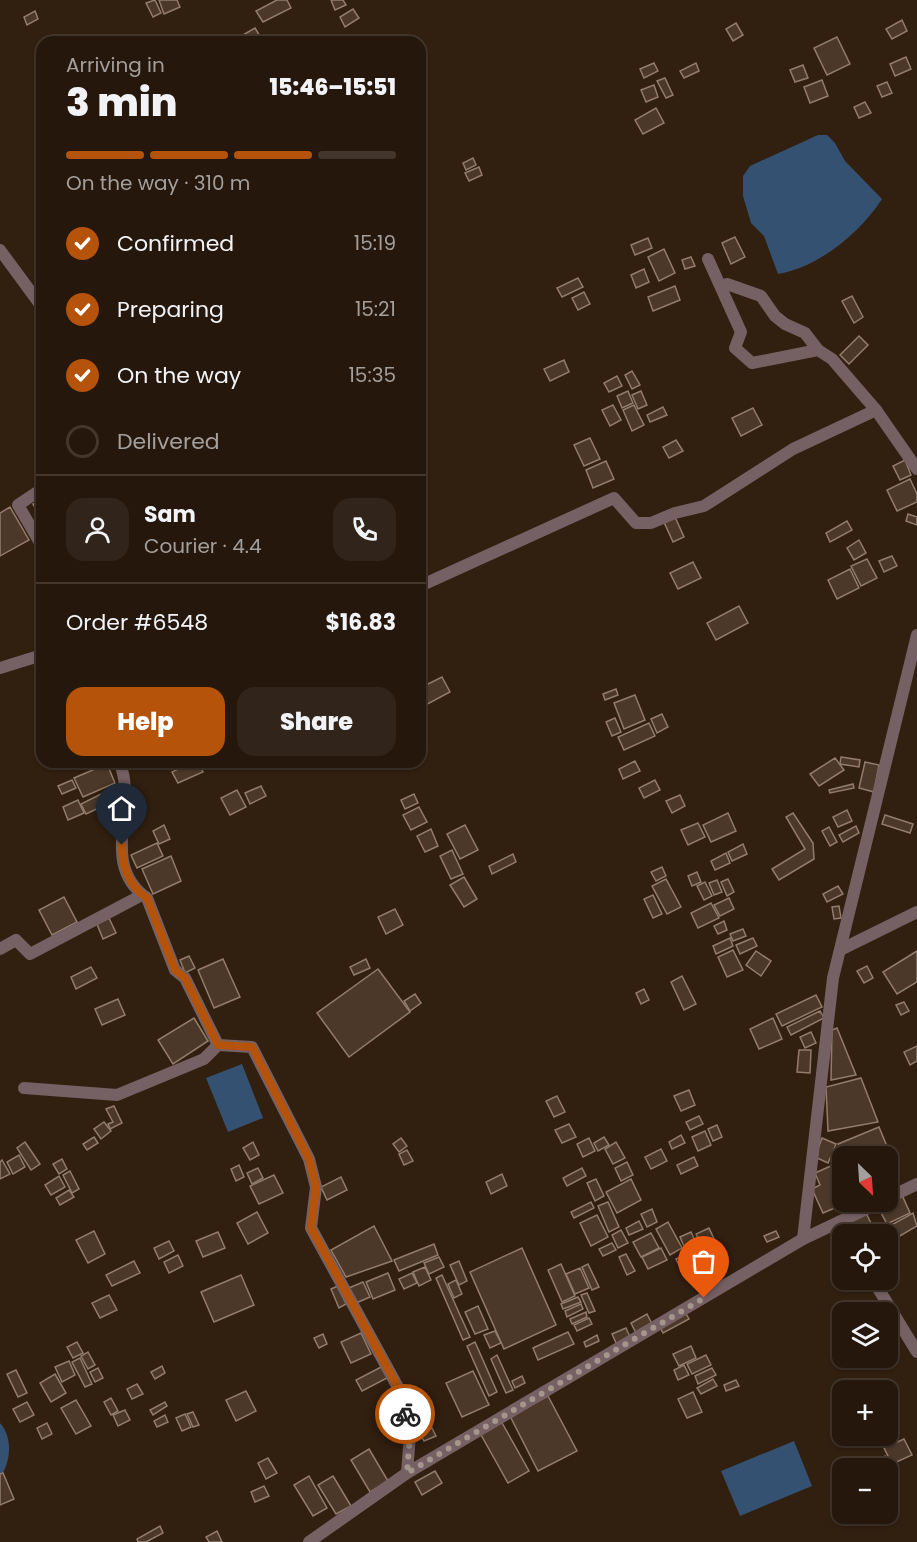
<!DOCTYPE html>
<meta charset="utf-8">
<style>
:root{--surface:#25170c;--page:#31241a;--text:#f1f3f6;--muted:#a39f9d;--line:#42362d;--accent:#b45309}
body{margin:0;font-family:Poppins,sans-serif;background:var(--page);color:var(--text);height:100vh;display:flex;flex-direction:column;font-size:22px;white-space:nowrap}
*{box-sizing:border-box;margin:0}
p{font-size:20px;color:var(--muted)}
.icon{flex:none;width:33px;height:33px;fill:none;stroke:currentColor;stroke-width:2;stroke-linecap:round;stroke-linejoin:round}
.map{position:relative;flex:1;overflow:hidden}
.details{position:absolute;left:36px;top:36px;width:390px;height:732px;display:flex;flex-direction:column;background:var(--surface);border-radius:18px;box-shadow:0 2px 4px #0004,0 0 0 2px var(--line)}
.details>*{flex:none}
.needle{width:39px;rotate:155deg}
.buttons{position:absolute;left:832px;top:1146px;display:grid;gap:12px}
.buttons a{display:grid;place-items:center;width:66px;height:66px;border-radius:12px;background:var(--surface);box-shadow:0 2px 4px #0004,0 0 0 2px var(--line);font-size:30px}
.pin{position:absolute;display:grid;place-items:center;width:51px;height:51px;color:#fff;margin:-62px -26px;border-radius:50% 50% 50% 0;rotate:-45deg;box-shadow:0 0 6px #0007}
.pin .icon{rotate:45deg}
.courier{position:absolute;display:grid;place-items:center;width:60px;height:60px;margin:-30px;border:4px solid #b45309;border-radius:50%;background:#fff;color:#222;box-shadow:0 2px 8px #0007}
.overview em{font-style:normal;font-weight:800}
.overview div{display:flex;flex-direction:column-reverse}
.overview{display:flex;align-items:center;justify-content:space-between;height:102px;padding:0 30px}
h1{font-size:39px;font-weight:800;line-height:45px}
.bar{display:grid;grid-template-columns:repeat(4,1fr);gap:9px 6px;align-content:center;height:72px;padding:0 30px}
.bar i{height:8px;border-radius:4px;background:var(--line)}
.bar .on{background:var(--accent)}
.bar p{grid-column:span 4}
.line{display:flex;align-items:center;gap:15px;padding:0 30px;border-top:2px solid var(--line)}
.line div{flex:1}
.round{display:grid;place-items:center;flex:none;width:63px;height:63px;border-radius:18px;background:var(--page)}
ol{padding:0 30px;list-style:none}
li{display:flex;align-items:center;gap:18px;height:66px}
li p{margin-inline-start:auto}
li .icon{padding:6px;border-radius:50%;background:var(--accent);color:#fff;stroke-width:4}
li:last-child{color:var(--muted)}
li i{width:33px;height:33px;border:3px solid var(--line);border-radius:50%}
.action{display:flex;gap:12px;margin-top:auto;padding:12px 30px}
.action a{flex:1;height:69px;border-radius:18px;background:var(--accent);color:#fff;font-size:24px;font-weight:800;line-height:69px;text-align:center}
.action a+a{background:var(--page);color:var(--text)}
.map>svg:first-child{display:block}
.water{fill:#355171}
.building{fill:#4c3828;stroke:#937c6b;stroke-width:1.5}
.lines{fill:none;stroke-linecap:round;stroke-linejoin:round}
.minor{stroke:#756064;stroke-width:12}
.done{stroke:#a5968b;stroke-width:6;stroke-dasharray:0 10.8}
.route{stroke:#b45309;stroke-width:8}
</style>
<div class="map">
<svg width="917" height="1542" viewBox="0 0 917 1542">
<rect width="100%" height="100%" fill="#311f10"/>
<g class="water">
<path d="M818,135H827L835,143L845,161L882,199C860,233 819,267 778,274L764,236L751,223L743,196V176L750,166Z"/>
<polygon points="242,1064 263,1118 228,1132 206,1078"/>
<path d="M0,1423C13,1437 11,1463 0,1477Z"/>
<polygon points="794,1441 812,1486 740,1516 721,1471"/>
</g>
<g class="building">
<polygon points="155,0 161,13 153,17 146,3"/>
<polygon points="159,0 177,0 180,7 164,14"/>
<polygon points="277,0 287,0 291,8 263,22 256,11"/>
<polygon points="331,0 343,0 346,5 335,10"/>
<polygon points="353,9 359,18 345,27 340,17"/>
<polygon points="35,11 38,19 27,25 24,17"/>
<polygon points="902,20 907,31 892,39 886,29"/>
<polygon points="736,23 743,35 733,41 726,29"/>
<polygon points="255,28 263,41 244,42 241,36"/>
<polygon points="837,37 850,64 827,75 814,48"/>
<polygon points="906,57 911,69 895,76 890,64"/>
<polygon points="654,63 658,71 644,78 640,69"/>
<polygon points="696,63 699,71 684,78 680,71"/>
<polygon points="803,65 808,78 795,82 790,70"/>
<polygon points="665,78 673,95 666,98 657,81"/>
<polygon points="822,80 828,96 810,103 804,87"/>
<polygon points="887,82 892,93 882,97 877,86"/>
<polygon points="654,85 658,97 646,102 641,90"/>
<polygon points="865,102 871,113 859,118 854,107"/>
<polygon points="656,108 664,123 643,134 635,120"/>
<polygon points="473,158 476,165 466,170 463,163"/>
<polygon points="479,167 482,175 469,181 465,173"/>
<polygon points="735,237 745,257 731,264 722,243"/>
<polygon points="648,238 652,248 635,255 631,245"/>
<polygon points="664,249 675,273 659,281 648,257"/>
<polygon points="691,257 695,266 685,269 682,260"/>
<polygon points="644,269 649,282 636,288 631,275"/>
<polygon points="578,278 583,287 562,297 557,288"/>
<polygon points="675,286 680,300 653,311 648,297"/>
<polygon points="584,292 590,304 578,310 572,298"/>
<polygon points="852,296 863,317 854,323 842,301"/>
<polygon points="859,336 868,345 849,364 840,355"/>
<polygon points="564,360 569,372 550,381 544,369"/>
<polygon points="632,371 640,385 632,389 625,375"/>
<polygon points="617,376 622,386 609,392 604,383"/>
<polygon points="628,391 633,403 622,408 617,396"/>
<polygon points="641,391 647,405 638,409 632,395"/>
<polygon points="613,405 621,420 610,426 602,410"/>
<polygon points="634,405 644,425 632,431 623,410"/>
<polygon points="663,407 667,415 650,422 647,415"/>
<polygon points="753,408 762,425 741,436 732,418"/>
<polygon points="590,438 600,459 584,466 574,445"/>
<polygon points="676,440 683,451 669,458 663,447"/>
<polygon points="905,460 911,475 900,480 893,466"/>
<polygon points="606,461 614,479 593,488 586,470"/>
<polygon points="910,479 917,494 917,502 897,511 887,490"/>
<polygon points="42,500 42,513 39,515 33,504"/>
<polygon points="10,507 29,540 0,556 0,513"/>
<polygon points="908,514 917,517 917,525 906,521"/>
<polygon points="675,517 684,537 673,542 664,522"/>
<polygon points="847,521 852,530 830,542 826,533"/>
<polygon points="859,540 866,553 854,560 847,548"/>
<polygon points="892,556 897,566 884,572 879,561"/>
<polygon points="867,559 877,578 861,586 851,566"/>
<polygon points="693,562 701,578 678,589 670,573"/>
<polygon points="850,569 859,588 837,599 828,580"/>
<polygon points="739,606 748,623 716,640 707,623"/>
<polygon points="442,677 450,692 420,708 420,688"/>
<polygon points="616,689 618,695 605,700 603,694"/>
<polygon points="635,695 645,720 624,729 614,703"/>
<polygon points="662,714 668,727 657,733 651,719"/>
<polygon points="615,718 621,732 612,736 606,722"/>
<polygon points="649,723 655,736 624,750 618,737"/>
<polygon points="841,757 860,760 859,767 840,764"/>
<polygon points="835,758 844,770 819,786 810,774"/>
<polygon points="635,761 640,771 623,779 619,769"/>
<polygon points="192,762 198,762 203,772 178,783 172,772"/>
<polygon points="865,762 879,765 874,792 859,788"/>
<polygon points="107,764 115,783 83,797 74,778"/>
<polygon points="72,780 76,788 62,794 58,786"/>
<polygon points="655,780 660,790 644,798 639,788"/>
<polygon points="853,784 854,788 830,793 829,790"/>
<polygon points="261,786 266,796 250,804 245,793"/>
<polygon points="111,789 116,800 86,814 81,804"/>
<polygon points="237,790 246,807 230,815 221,798"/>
<polygon points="414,794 418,803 405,809 401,800"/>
<polygon points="680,795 685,806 672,813 666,801"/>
<polygon points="78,800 84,813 68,820 63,807"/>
<polygon points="419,807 427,822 411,830 403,815"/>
<polygon points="847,810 852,821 838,827 833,817"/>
<polygon points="728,813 736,831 711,842 703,825"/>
<polygon points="793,813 813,843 814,859 779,880 772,869 805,849 786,817"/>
<polygon points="885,815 913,824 910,833 882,824"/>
<polygon points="698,823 705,837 688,845 681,830"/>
<polygon points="164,825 170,839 159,844 153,831"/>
<polygon points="465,825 478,850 460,859 447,834"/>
<polygon points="856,826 859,833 843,842 839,835"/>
<polygon points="829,827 837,842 830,846 822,831"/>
<polygon points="431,829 438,846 425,852 417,836"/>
<polygon points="157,843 163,856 137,868 131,855"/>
<polygon points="743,844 747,854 732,861 728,852"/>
<polygon points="452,850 463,874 451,879 440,856"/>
<polygon points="726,853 730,863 715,870 711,861"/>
<polygon points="513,854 516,862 492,874 489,866"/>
<polygon points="171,856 181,881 153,894 142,869"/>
<polygon points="662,867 666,876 656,881 651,872"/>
<polygon points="697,872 701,882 692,886 688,876"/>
<polygon points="464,877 477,899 464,907 450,885"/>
<polygon points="666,879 681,907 667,914 652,886"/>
<polygon points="728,879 734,892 727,896 721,882"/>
<polygon points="717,880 722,892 714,895 709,883"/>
<polygon points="705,882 712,896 704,900 697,886"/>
<polygon points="838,886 843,894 827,902 823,894"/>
<polygon points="653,895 662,914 653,918 644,899"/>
<polygon points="64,897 77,922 52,935 39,910"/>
<polygon points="729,898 734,909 720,916 714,905"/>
<polygon points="711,903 719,918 698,928 691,913"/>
<polygon points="839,906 841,918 834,919 832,907"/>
<polygon points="395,909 403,925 386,934 378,917"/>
<polygon points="109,918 116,933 103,939 97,924"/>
<polygon points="724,921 727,930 718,934 714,926"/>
<polygon points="743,929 746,936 733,941 730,934"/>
<polygon points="730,938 733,946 716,954 713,946"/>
<polygon points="753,938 757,946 740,954 736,945"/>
<polygon points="733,950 743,970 727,977 718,957"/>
<polygon points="756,951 771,961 761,976 746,965"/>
<polygon points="917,951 917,982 897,994 883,972"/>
<polygon points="189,956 195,968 185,973 180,960"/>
<polygon points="223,959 240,997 214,1008 198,970"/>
<polygon points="366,959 370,968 354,975 350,967"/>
<polygon points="867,966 873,978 864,983 857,971"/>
<polygon points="91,967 97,978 76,989 71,977"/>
<polygon points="378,969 410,1012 349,1057 317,1013"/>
<polygon points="682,976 696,1004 684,1010 671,982"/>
<polygon points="644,989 649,1000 641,1004 636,993"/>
<polygon points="415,994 421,1003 410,1011 404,1001"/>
<polygon points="816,995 822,1007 782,1026 776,1014"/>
<polygon points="118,999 125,1015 102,1025 95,1009"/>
<polygon points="904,1002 909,1011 901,1015 896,1005"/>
<polygon points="820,1011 824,1018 791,1035 787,1027"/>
<polygon points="194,1018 208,1041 173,1064 158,1040"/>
<polygon points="773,1018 782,1039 759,1049 750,1029"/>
<polygon points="837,1028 856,1075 831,1080 832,1030"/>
<polygon points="811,1032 816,1043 805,1048 800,1037"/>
<polygon points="917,1046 917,1061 910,1065 904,1052"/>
<polygon points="799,1050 811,1050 810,1073 797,1072"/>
<polygon points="861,1078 878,1122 828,1131 826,1087"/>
<polygon points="689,1090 695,1105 681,1111 674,1096"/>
<polygon points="557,1096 565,1112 554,1117 546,1101"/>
<polygon points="114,1106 122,1123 110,1129 108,1124 113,1122 106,1109"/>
<polygon points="699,1116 703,1124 690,1130 686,1122"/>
<polygon points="104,1122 111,1131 101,1139 94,1129"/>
<polygon points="569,1124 576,1137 562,1143 555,1130"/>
<polygon points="717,1125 722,1137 713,1141 708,1129"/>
<polygon points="879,1127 891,1156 843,1156 838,1144"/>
<polygon points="705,1131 711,1145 698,1151 692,1137"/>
<polygon points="681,1135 685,1143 672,1149 669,1142"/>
<polygon points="94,1137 98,1143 87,1150 83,1144"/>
<polygon points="604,1137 609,1145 598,1151 594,1143"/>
<polygon points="401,1138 407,1146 399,1152 393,1144"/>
<polygon points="589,1138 595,1151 583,1157 577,1144"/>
<polygon points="822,1138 836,1144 828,1163 815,1157"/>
<polygon points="25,1142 40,1164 31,1170 17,1148"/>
<polygon points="253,1142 259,1155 250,1160 243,1148"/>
<polygon points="616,1142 625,1158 613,1164 605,1149"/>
<polygon points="661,1149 667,1161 651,1169 645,1157"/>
<polygon points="407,1150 413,1161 404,1165 399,1154"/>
<polygon points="19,1155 25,1167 13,1174 7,1162"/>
<polygon points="694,1157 698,1166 681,1174 677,1165"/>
<polygon points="62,1159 67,1169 59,1174 53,1164"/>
<polygon points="2,1160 10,1174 0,1179 0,1162"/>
<polygon points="627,1162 633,1175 621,1181 615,1168"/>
<polygon points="239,1165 244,1177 236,1181 231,1169"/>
<polygon points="833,1165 843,1187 843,1202 849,1202 823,1213 812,1189 820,1185 815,1173"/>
<polygon points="258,1168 263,1178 252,1184 247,1173"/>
<polygon points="582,1168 586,1176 567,1186 563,1178"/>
<polygon points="70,1171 79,1189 72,1193 63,1175"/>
<polygon points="502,1174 507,1186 491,1194 486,1182"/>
<polygon points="274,1175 283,1193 259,1204 250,1186"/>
<polygon points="59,1176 65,1187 51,1195 45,1185"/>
<polygon points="341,1177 347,1190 327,1200 321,1187"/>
<polygon points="596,1179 604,1196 595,1201 587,1183"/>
<polygon points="631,1179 641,1200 617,1213 606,1192"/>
<polygon points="69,1190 74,1197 60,1205 56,1198"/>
<polygon points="902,1195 910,1213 887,1224 878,1207"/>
<polygon points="591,1202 594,1208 574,1218 571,1212"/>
<polygon points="608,1202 619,1227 609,1232 598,1206"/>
<polygon points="652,1209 657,1222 647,1227 641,1214"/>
<polygon points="257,1212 268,1233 248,1244 237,1223"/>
<polygon points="866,1213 872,1225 851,1234 845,1225"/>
<polygon points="913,1213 917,1226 893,1240 886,1228"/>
<polygon points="597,1215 608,1237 591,1246 580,1223"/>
<polygon points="639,1221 643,1229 629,1235 626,1228"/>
<polygon points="668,1222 682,1248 670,1255 656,1229"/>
<polygon points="880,1225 885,1234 862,1234"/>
<polygon points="374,1226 392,1261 346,1277 331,1250"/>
<polygon points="709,1228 715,1241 702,1247 696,1234"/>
<polygon points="621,1230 628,1243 618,1248 612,1235"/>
<polygon points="94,1231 105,1254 88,1263 76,1240"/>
<polygon points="776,1231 779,1237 767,1242 764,1236"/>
<polygon points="218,1232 225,1248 203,1257 196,1241"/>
<polygon points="691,1232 698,1247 686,1251 680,1237"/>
<polygon points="651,1233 659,1248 641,1257 633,1242"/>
<polygon points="842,1234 843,1253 840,1255 832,1238"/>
<polygon points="169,1241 174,1251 159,1259 154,1248"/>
<polygon points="612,1243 616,1250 603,1256 599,1249"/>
<polygon points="434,1244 438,1255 399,1271 394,1260"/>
<polygon points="522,1248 556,1325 504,1349 470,1272"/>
<polygon points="661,1248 667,1260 648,1269 642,1257"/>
<polygon points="710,1250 718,1268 698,1277 690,1260"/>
<polygon points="626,1254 635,1271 627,1275 619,1257"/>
<polygon points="178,1255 183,1266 169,1273 164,1262"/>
<polygon points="686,1255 689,1263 680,1267 676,1259"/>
<polygon points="439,1257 444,1267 429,1274 424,1263"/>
<polygon points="134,1261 140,1273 112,1286 106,1275"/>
<polygon points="459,1261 467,1281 459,1285 450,1265"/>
<polygon points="561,1264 575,1296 562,1302 548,1270"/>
<polygon points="588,1264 599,1287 592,1290 582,1267"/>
<polygon points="425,1267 431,1280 419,1286 413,1272"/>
<polygon points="580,1268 589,1288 575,1294 566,1274"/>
<polygon points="388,1273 395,1290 373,1299 366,1282"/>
<polygon points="412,1273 417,1283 404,1289 399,1279"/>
<polygon points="241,1275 254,1305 214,1322 201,1292"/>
<polygon points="442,1275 470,1337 463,1340 436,1278"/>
<polygon points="456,1280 462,1294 454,1298 448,1284"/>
<polygon points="363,1282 370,1297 356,1303 349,1288"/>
<polygon points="338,1286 346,1304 339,1308 331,1289"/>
<polygon points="587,1293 595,1311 589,1313 581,1295"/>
<polygon points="109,1295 117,1310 100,1318 92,1303"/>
<polygon points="578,1297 581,1302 563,1309 561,1304"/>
<polygon points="581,1304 583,1309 567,1317 565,1311"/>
<polygon points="478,1306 488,1329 475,1334 465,1312"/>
<polygon points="586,1312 587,1317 572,1324 570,1319"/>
<polygon points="685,1312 689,1319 663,1333 659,1325"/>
<polygon points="647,1314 652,1324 636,1333 631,1323"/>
<polygon points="589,1318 592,1324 577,1331 574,1325"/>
<polygon points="626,1328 631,1339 617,1345 612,1334"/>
<polygon points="495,1331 501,1343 490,1348 484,1335"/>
<polygon points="568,1332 574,1344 538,1360 533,1348"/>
<polygon points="361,1333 371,1354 351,1363 341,1342"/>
<polygon points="323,1334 327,1344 319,1348 314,1338"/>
<polygon points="597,1335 599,1341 586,1347 584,1342"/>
<polygon points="77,1342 83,1353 73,1358 67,1347"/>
<polygon points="475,1342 497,1392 489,1396 467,1346"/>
<polygon points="691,1346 696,1358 679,1366 673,1354"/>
<polygon points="88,1352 95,1365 88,1369 81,1356"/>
<polygon points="497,1355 513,1390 506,1393 491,1359"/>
<polygon points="706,1355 711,1365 692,1374 687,1364"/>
<polygon points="80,1358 92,1384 85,1387 72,1362"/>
<polygon points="69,1361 75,1375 62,1382 55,1367"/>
<polygon points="684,1365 689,1375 678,1380 674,1370"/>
<polygon points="162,1366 165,1373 155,1379 151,1372"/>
<polygon points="383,1366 389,1377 362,1391 356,1380"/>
<polygon points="98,1368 103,1378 95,1382 90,1372"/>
<polygon points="712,1368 716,1375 698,1384 695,1376"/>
<polygon points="16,1370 27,1393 18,1397 7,1374"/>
<polygon points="473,1371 489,1405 462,1417 446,1383"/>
<polygon points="55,1374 66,1393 51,1402 40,1383"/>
<polygon points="522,1376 525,1383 515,1388 512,1381"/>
<polygon points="713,1379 717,1386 701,1394 697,1388"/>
<polygon points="736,1380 739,1386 726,1391 724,1385"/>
<polygon points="137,1384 143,1394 132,1399 127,1389"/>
<polygon points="246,1391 256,1411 236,1421 226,1400"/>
<polygon points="693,1392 702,1412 687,1418 678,1399"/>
<polygon points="548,1396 577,1451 538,1471 510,1416"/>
<polygon points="111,1398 118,1411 111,1415 104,1402"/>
<polygon points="76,1400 91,1426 76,1434 61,1408"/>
<polygon points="27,1402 34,1415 20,1422 13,1409"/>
<polygon points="165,1402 167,1406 153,1415 150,1410"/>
<polygon points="397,1409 404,1425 396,1429 388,1413"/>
<polygon points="425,1409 432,1424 417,1431 410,1417"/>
<polygon points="125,1410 130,1420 118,1426 113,1415"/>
<polygon points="193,1412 199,1425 193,1427 187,1414"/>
<polygon points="185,1414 191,1427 182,1431 176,1418"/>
<polygon points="165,1415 168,1422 157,1427 154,1421"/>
<polygon points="501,1421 529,1471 508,1483 480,1433"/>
<polygon points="47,1423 52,1434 42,1439 37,1428"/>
<polygon points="432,1428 436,1436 424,1441 420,1434"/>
<polygon points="904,1439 912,1455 892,1464 884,1448"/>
<polygon points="369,1449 388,1481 370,1492 351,1460"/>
<polygon points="885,1456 893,1472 888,1475 888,1468 866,1468"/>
<polygon points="268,1458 277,1473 266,1479 258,1463"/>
<polygon points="435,1471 442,1483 422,1495 415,1482"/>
<polygon points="3,1473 14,1499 0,1505 0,1474"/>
<polygon points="309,1476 327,1508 313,1516 294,1485"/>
<polygon points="333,1476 351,1506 336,1514 318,1485"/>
<polygon points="264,1486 269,1496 255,1502 251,1492"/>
<polygon points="160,1526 163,1533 146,1542 138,1542 137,1539"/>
<polygon points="217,1531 222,1542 209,1542 206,1537"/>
</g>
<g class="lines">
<g class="minor">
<polyline points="0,250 42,307"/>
<polyline points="708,259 741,332 735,348 752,363 818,350 832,359 876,410"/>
<polyline points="723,287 727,284 761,296 775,316 785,324 805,333 818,350"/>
<polyline points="42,489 18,505 42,546"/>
<polyline points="420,586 614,498 636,523 651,523 675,513 704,506 793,449 876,410 917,469"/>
<polyline points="0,668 42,655"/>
<path d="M119,762C139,804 98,864 147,898L175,970L185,978L218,1045L252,1047L309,1159L316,1187L311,1228L400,1391L410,1435L407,1473"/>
<polyline points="0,949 16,940 30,954 142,895"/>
<polyline points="840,950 917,912"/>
<polyline points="24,1088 117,1095 204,1059 218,1045"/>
<polyline points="888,1198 917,1184"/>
<polyline points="839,1222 847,1234"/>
<polyline points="803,1239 833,978 917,635"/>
<polyline points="873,1280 917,1352"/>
<polyline points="309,1542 407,1473 803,1239 881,1202"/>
</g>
</g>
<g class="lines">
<polyline class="done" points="405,1414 410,1435 407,1473 704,1298"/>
<path class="route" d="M122,845C122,866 129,886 147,898L175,970L185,978L218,1045L252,1047L309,1159L316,1187L311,1228L400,1391L405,1414"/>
</g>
</svg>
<div class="buttons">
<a><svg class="needle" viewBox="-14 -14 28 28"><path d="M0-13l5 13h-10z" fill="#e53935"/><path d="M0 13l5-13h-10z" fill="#a39f9d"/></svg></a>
<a><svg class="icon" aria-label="locate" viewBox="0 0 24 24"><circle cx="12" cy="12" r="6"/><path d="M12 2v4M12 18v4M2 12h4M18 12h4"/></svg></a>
<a><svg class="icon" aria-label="layers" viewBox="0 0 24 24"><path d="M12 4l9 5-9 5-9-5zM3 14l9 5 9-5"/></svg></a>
<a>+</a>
<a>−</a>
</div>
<div class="pin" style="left:704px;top:1298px;background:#ea580c"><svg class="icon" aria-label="bag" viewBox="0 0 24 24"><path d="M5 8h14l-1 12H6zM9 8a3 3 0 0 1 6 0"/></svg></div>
<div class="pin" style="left:122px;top:845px;background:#1f2937"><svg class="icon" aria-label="home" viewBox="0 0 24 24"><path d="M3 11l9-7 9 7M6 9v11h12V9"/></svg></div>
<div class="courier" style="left:405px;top:1414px"><svg class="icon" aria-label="bike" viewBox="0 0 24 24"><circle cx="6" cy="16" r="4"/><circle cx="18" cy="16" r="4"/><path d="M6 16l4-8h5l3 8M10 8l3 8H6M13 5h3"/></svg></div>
<section class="details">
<div class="overview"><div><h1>3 min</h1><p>Arriving in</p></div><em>15:46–15:51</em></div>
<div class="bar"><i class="on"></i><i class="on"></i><i class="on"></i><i></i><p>On the way · 310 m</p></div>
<ol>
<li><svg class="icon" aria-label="check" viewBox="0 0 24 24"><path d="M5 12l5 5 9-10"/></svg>Confirmed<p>15:19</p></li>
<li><svg class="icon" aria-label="check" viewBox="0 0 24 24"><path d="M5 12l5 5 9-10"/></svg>Preparing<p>15:21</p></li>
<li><svg class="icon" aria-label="check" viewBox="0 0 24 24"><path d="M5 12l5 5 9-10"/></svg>On the way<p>15:35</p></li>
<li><i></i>Delivered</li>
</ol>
<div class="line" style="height:108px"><a class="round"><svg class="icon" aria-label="person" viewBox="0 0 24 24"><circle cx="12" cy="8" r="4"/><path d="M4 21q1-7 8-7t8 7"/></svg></a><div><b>Sam</b><p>Courier · 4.4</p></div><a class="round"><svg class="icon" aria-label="phone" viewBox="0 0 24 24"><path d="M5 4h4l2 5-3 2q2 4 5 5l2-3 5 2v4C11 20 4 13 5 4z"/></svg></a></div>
<div class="line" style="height:78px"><div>Order #6548</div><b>$16.83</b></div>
<div class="action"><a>Help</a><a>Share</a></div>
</section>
</div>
